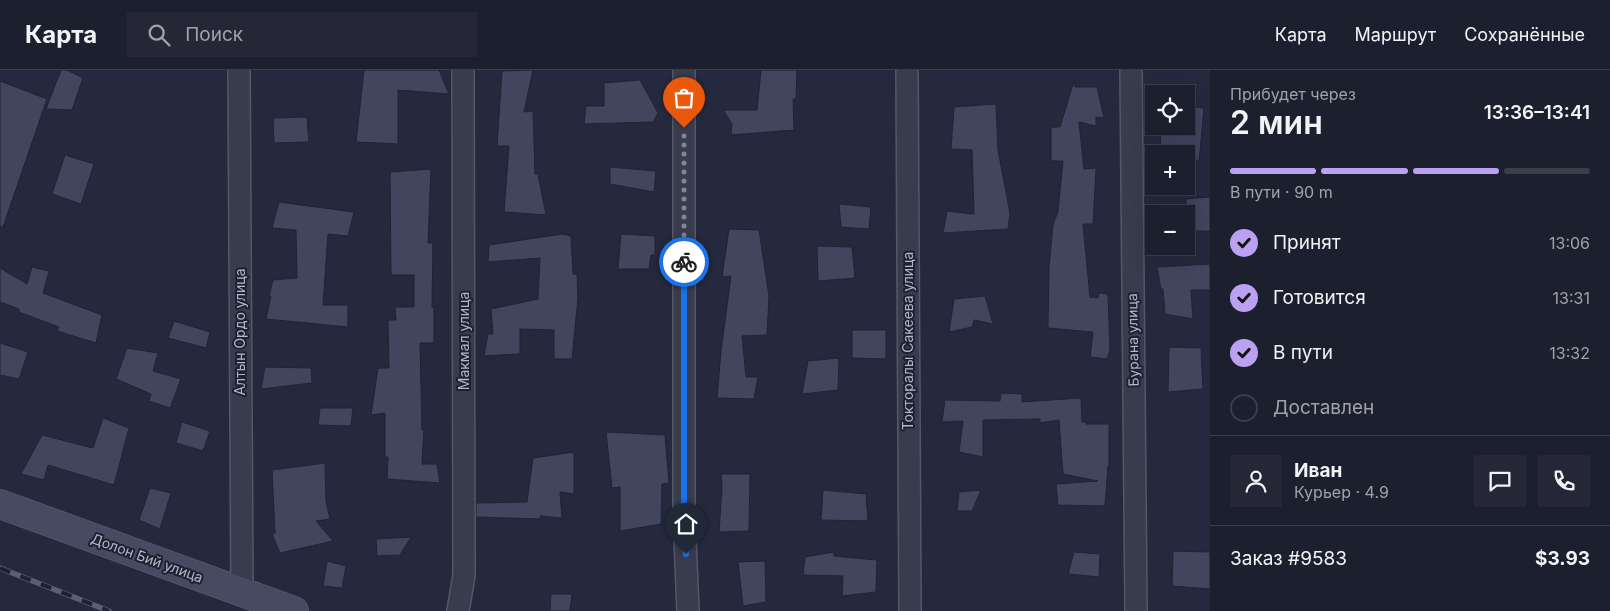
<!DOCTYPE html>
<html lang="ru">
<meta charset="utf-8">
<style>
:root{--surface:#1c1f2e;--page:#252736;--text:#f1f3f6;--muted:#a0a2aa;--line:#3a3d4a;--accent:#bca0f2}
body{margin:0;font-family:Inter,sans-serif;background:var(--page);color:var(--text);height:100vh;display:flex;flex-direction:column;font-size:19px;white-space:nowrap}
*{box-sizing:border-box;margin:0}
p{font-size:16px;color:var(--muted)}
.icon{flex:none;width:28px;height:28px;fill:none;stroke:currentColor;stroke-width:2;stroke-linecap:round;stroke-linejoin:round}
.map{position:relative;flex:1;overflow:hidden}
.side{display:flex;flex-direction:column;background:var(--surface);width:400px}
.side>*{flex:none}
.fabs{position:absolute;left:1145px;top:15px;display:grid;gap:10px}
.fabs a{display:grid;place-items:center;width:50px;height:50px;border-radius:0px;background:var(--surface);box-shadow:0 5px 20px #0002,0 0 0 1px var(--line);font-size:25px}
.pin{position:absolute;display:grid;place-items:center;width:42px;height:42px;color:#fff;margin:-51px -21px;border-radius:50% 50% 50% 0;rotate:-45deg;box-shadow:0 0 5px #0007}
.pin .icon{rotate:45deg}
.courier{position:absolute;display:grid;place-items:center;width:50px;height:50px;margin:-25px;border:4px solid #1a73e8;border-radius:50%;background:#fff;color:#222;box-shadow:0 1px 6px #0007}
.head em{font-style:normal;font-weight:600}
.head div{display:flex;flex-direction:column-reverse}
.head{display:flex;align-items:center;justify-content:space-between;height:85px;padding:0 20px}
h1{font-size:32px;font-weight:600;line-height:38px}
.bar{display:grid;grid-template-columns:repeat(4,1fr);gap:8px 5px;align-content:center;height:60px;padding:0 20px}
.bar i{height:6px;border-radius:4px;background:var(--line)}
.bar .on{background:var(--accent)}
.bar p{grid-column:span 4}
.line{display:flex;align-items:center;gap:12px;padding:0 20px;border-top:1px solid var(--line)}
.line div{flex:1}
.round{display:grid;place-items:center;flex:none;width:52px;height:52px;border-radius:0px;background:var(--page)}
ol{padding:0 20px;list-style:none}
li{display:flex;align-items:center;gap:15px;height:55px}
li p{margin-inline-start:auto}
li .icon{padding:5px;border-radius:50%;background:var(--accent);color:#111;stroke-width:4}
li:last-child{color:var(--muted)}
li i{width:28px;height:28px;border:2px solid var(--line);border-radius:50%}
header{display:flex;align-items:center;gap:30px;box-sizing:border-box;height:70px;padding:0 25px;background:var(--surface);border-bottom:1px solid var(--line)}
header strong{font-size:24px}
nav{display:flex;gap:28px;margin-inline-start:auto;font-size:18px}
.search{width:350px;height:45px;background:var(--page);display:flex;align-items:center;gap:12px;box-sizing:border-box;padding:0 18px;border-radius:0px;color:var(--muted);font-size:19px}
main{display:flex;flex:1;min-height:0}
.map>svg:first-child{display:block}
.building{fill:#41455d;stroke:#202334}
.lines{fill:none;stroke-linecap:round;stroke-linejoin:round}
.street-casing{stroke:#545768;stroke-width:24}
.secondary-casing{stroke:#545768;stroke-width:30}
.street{stroke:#393c4d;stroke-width:21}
.secondary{stroke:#474a60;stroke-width:28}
.rail-casing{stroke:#5b5e74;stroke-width:5.5}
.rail{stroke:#1e2132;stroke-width:4;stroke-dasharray:11;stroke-linecap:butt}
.done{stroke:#838597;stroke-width:5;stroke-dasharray:0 9}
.route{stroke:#1a73e8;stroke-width:6}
.labels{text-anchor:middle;stroke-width:4;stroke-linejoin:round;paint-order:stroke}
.street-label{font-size:14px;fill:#b5b7c8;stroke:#1e2132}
</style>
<header>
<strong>Карта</strong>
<div class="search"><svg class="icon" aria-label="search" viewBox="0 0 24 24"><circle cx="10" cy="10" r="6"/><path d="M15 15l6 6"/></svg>Поиск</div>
<nav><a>Карта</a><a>Маршрут</a><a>Сохранённые</a></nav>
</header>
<main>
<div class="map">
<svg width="1210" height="541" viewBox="0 0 1210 541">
<rect width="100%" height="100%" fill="#25293d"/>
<g class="building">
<polygon points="61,0 67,0 83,8 72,40 46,39"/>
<polygon points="364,0 439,0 449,24 398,20 398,74 356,72"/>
<polygon points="533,0 524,42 533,41 535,104 538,104 546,145 504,142 509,76 497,76 502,1"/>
<polygon points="761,0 797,0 796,29 793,29 794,60 731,65 732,54 723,40 757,40"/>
<polygon points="640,10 658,43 653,52 584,54 586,36 604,36 604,13"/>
<polygon points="0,11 47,29 3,157 0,157"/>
<polygon points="1074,11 1075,17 1097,17 1104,48 1096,47 1096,56 1079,52 1084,99 1096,98 1093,154 1083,154 1090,227 1098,228 1099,223 1108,224 1110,280 1107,289 1090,287 1093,262 1048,258 1049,197 1053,154 1058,142 1063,91 1051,91 1051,57 1060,57"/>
<polygon points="996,34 998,80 1010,143 1008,159 943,163 947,141 974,144 972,80 951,79 954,37"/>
<polygon points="1186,36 1204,38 1199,91 1186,90 1186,84 1160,84 1161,56 1186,56"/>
<polygon points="307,47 309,72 274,73 273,48"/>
<polygon points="65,85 94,94 81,134 52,124"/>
<polygon points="610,97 656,101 654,122 610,114"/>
<polygon points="431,99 428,173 433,173 432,237 434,237 434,273 420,273 422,360 424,360 422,394 437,394 440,413 387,409 388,387 385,387 385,343 371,345 378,298 389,298 388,250 396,250 395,237 414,237 414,205 391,205 390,102"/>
<polygon points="1210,127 1210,161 1186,161 1186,129"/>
<polygon points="279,132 354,142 348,166 328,164 323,235 348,235 348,257 266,249 271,226 269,226 273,210 297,208 296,160 272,158"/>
<polygon points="839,134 871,137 869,159 841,157"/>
<polygon points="729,159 759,160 769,226 767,265 742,266 746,307 758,307 754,329 717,328 721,281 731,206 722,207"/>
<polygon points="562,164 571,166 573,204 577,204 578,228 572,289 554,289 554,260 520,259 520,284 484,286 488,264 493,264 491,239 538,229 540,188 488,192 489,175"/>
<polygon points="621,164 655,166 655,185 651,185 649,199 618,199"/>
<polygon points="817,176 852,177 855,208 818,211"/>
<polygon points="1210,194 1210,220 1191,220 1193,249 1165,244 1163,219 1161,219 1157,197"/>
<polygon points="32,197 49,201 43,223 102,245 96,273 57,261 59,257 19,242 19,239 0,232 0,198 27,214"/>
<polygon points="985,226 993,254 974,250 972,257 949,262 954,229"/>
<polygon points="174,251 210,262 206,278 168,268"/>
<polygon points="852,260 886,260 886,289 852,288"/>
<polygon points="0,273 28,282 19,309 0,305"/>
<polygon points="1169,277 1201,278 1203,319 1168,322"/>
<polygon points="127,278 158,283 153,301 181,309 170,338 149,331 151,324 116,309"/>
<polygon points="839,288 838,320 802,324 808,291"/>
<polygon points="265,297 311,298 312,313 261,319"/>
<polygon points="1001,323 1022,324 1022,332 1081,328 1082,352 1087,352 1086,354 1109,354 1109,396 1108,396 1105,436 1058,435 1056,414 1098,411 1063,404 1059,350 1040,353 1040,349 983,350 983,387 959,382 963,351 942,352 945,330 1000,331"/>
<polygon points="320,338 353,338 351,356 318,355"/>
<polygon points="103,348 129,358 114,415 48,395 44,410 21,404 42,365 93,378"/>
<polygon points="182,352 210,361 203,381 176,373"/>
<polygon points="606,362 665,365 669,413 662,414 661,454 620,461 620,417 612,418"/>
<polygon points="574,382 574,424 560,422 562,448 540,446 541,449 476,447 476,433 527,432 533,388"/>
<polygon points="325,393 326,431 330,449 316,451 333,471 280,483 272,464 275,463 272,400"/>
<polygon points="721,404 750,404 749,461 719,462 722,418"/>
<polygon points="150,418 171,423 160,459 139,450"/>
<polygon points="823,420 866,424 868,451 821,450"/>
<polygon points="981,420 972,441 957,441 959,422"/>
<polygon points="411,467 400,485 377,486 376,469"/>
<polygon points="1173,481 1210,482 1210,519 1172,516"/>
<polygon points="834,482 834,486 877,490 876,522 842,526 843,506 803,505 805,487"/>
<polygon points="1074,482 1100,484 1099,507 1068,504"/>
<polygon points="327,491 346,496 342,518 323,516"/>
<polygon points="765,491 766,532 743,536 738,492"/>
<polygon points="551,524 572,524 570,541 550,541"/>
</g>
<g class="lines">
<g class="street-casing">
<g id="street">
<polyline points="239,0 242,523"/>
<polyline points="684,0 684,445 688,541"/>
<polyline points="907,0 910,541"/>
<polyline points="1131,0 1136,541"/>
<polyline points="458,541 464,505 463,0"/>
</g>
</g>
<g class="secondary-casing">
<polyline id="secondary" points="0,434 294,541"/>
</g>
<use href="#street" class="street"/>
<use href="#secondary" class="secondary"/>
<g class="rail-casing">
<polyline id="rail" points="0,498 109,541"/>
</g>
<use href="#rail" class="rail"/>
</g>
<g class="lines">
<polyline class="done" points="684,192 684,58"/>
<polyline class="route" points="684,192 684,445 686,484"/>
</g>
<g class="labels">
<g class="street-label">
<text transform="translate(240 262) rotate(-90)" y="5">Алтын Ордо улица</text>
<text transform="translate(1133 270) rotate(-91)" y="5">Бурана улица</text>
<text transform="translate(464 271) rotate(-90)" y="5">Макмал улица</text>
<text transform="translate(908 271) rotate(-90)" y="5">Токторалы Сакеева улица</text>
<text transform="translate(147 488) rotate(20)" y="5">Долон Бий улица</text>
</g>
</g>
</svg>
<div class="fabs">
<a><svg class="icon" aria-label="locate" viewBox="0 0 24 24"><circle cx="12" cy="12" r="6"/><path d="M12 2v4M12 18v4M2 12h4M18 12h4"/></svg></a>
<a>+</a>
<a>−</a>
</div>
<div class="pin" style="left:684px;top:58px;background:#ea580c"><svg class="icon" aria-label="bag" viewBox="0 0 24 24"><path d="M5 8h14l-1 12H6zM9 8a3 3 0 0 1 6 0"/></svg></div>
<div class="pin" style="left:686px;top:484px;background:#1f2937"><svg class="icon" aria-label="home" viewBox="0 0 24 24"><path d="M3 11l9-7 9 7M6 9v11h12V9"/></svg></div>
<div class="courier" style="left:684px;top:192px"><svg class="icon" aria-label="bike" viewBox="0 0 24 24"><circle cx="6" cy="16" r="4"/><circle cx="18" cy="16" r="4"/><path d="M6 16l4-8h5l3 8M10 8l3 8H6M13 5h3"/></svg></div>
</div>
<section class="side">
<div class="head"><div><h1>2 мин</h1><p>Прибудет через</p></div><em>13:36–13:41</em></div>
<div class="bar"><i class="on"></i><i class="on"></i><i class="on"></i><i></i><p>В пути · 90 m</p></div>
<ol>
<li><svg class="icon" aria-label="check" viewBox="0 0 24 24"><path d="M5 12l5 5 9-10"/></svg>Принят<p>13:06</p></li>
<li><svg class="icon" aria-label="check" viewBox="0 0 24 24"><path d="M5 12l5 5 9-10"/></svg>Готовится<p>13:31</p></li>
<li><svg class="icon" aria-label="check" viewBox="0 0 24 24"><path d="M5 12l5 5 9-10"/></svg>В пути<p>13:32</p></li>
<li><i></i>Доставлен</li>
</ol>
<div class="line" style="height:90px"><a class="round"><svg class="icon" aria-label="person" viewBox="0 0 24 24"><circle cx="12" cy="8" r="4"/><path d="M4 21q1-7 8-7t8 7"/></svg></a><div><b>Иван</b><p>Курьер · 4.9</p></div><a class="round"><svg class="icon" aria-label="chat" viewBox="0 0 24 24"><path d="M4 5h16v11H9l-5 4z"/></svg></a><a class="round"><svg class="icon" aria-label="phone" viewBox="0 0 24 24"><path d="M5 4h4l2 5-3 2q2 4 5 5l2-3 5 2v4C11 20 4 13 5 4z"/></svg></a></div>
<div class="line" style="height:65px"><div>Заказ #9583</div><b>$3.93</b></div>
</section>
</main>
